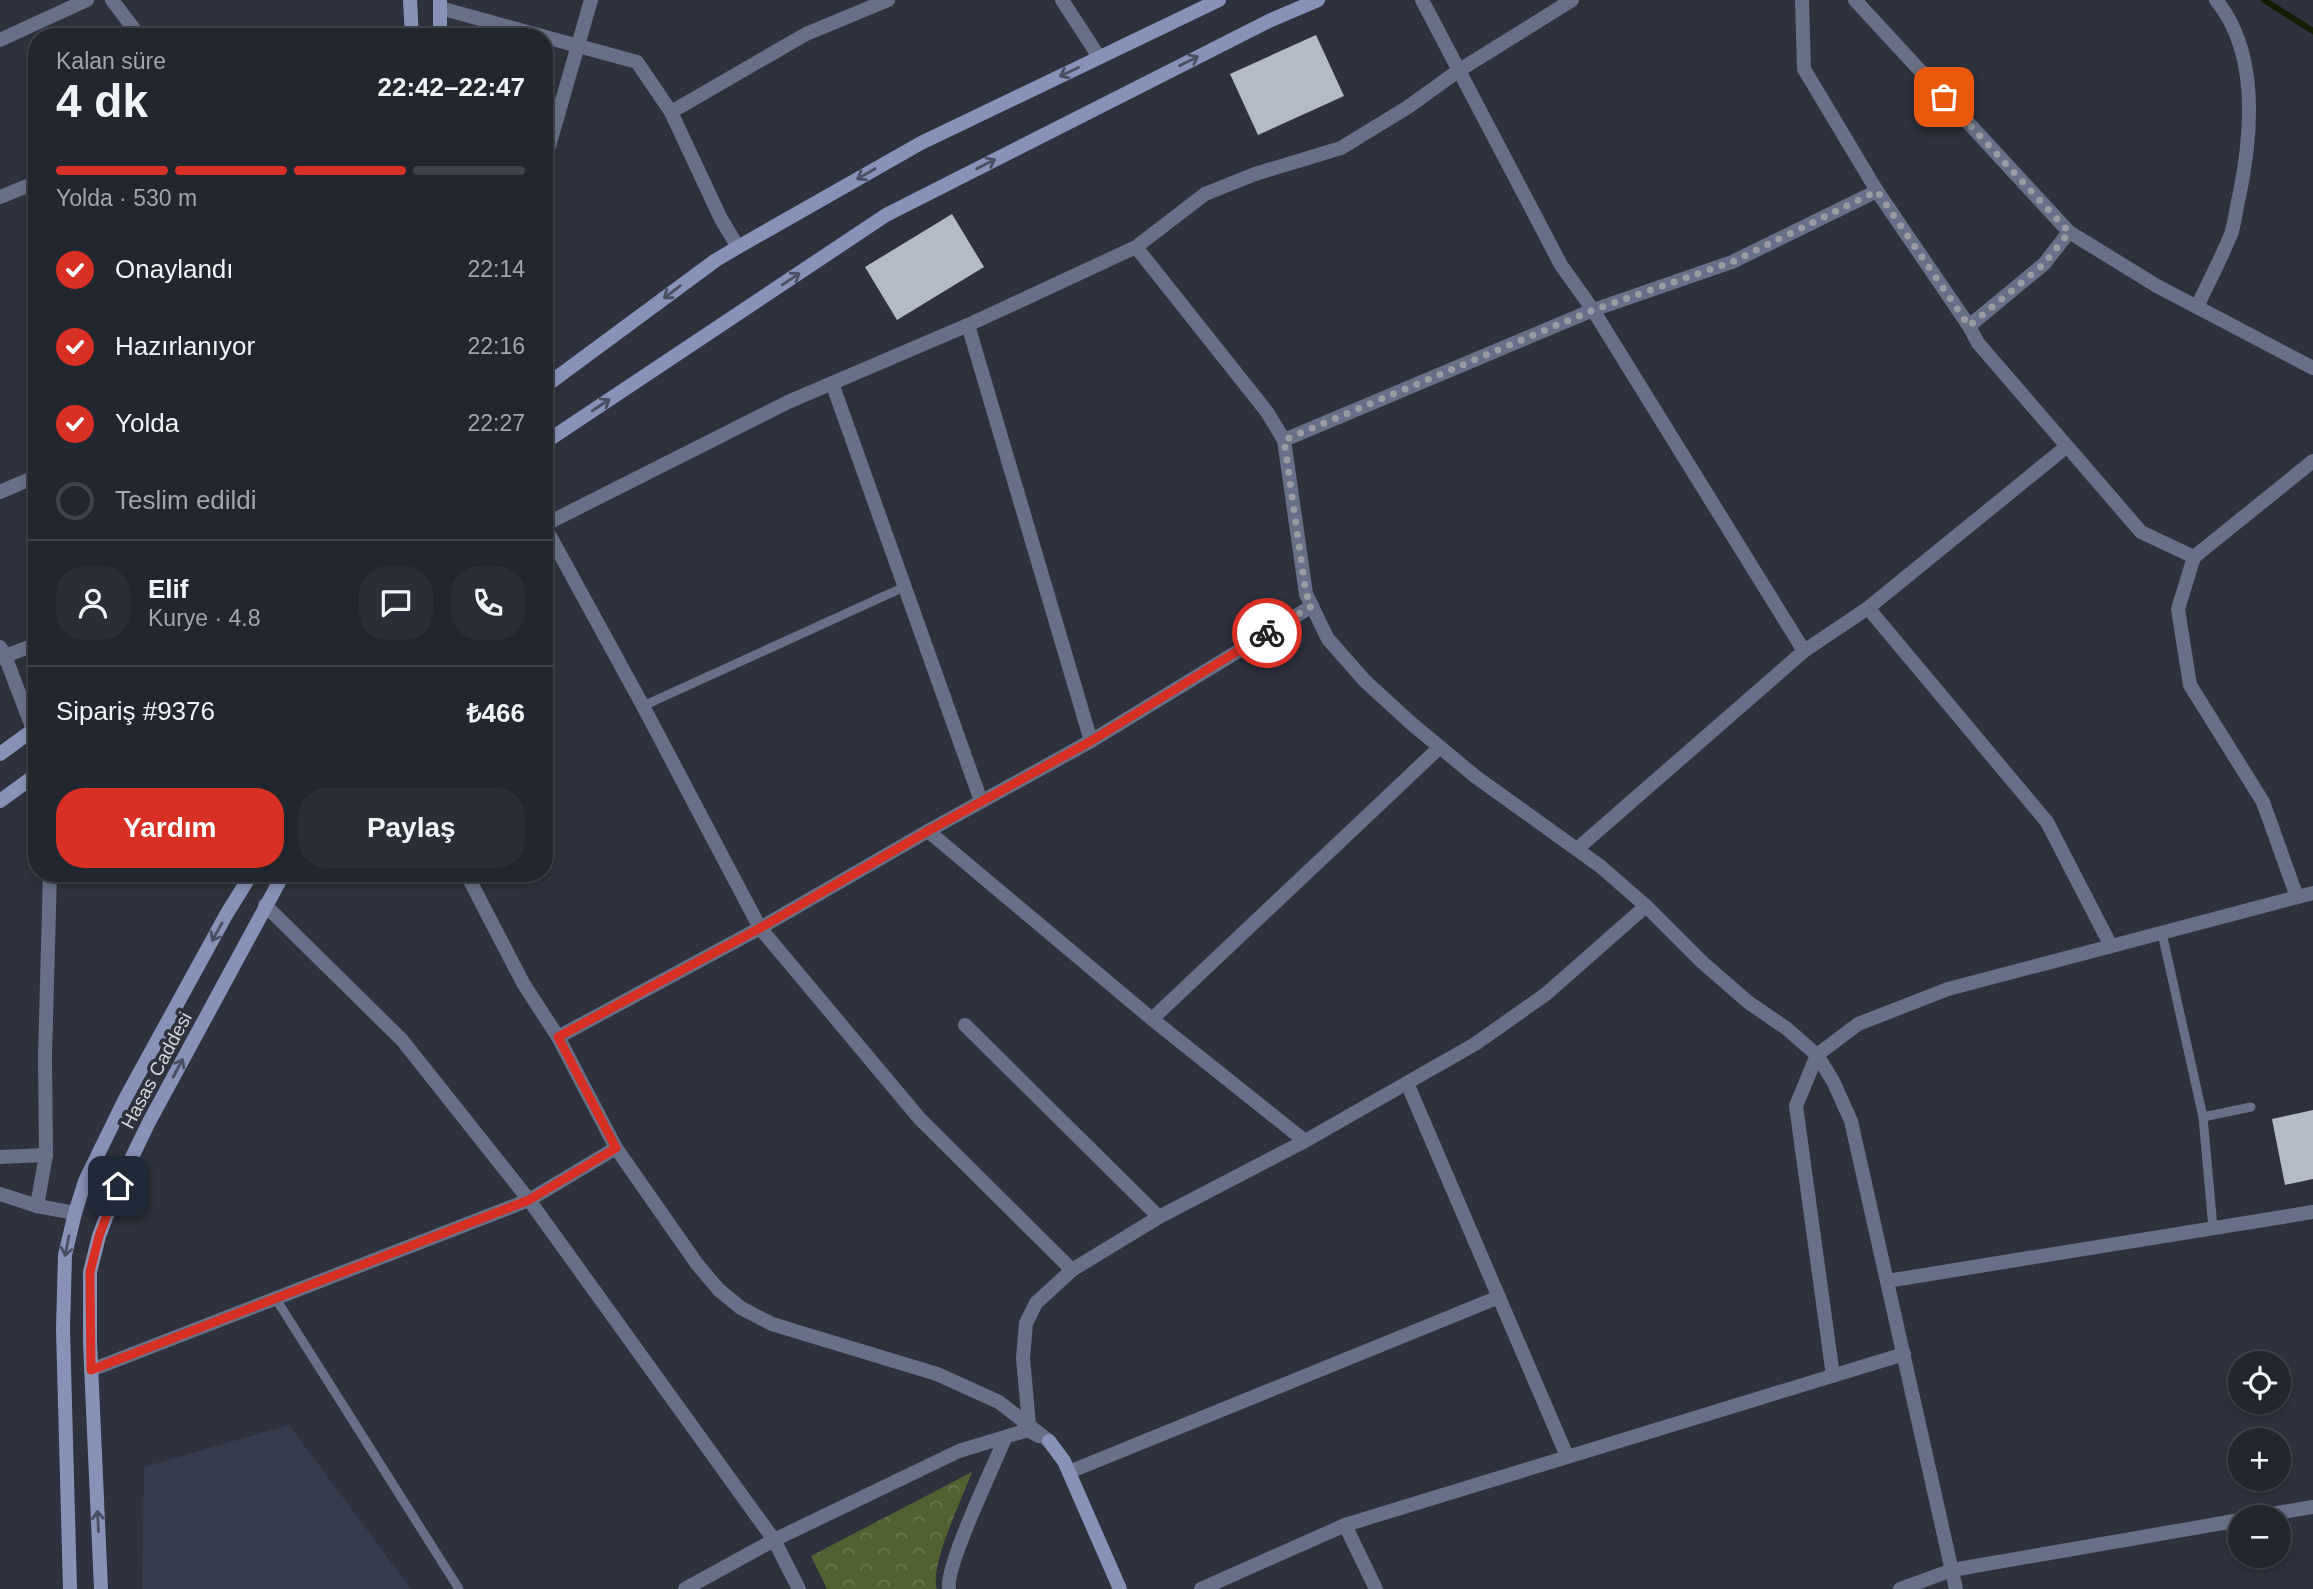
<!DOCTYPE html>
<html lang="tr">
<meta charset="utf-8">
<style>
:root{--surface:#22262e;--page:#2a2e36;--text:#f1f3f6;--muted:#a2a5aa;--line:#3f434a;--accent:#d93025}
body{margin:0;font-family:Helvetica,sans-serif;background:var(--page);color:var(--text);height:100vh;display:flex;flex-direction:column;font-size:26px;white-space:nowrap}
*{box-sizing:border-box;margin:0}
p{font-size:23px;color:var(--muted)}
.icon{flex:none;width:38px;height:38px;fill:none;stroke:currentColor;stroke-width:2;stroke-linecap:round;stroke-linejoin:round}
.map{position:relative;flex:1;overflow:hidden}
.sheet{position:absolute;left:28px;top:28px;width:525px;height:854px;display:flex;flex-direction:column;background:var(--surface);border-radius:28px;box-shadow:0 4px 10px #0003,0 0 0 2px var(--line)}
.sheet>*{flex:none}
.controls{position:absolute;left:2228px;top:1351px;display:grid;gap:14px}
.controls a{display:grid;place-items:center;width:63px;height:63px;border-radius:50%;background:var(--surface);box-shadow:0 4px 10px #0003,0 0 0 2px var(--line);font-size:35px}
.pin{position:absolute;display:grid;place-items:center;width:60px;height:60px;color:#fff;margin:-30px;border-radius:14px;box-shadow:0 4px 10px #0006}
.courier{position:absolute;display:grid;place-items:center;width:70px;height:70px;margin:-35px;border:5px solid #d93025;border-radius:50%;background:#fff;color:#222;box-shadow:0 2px 9px #0007}
.summary em{font-style:normal;font-weight:600}
.summary div{display:flex;flex-direction:column-reverse}
.summary{display:flex;align-items:center;justify-content:space-between;height:119px;padding:0 28px}
h1{font-size:46px;font-weight:600;line-height:52px}
.bar{display:grid;grid-template-columns:repeat(4,1fr);gap:10px 7px;align-content:center;height:84px;padding:0 28px}
.bar i{height:9px;border-radius:5px;background:var(--line)}
.bar .active{background:var(--accent)}
.bar p{grid-column:span 4}
.line{display:flex;align-items:center;gap:18px;padding:0 28px;border-top:2px solid var(--line)}
.line div{flex:1}
.round{display:grid;place-items:center;flex:none;width:74px;height:74px;border-radius:28px;background:var(--page)}
ol{padding:0 28px;list-style:none}
li{display:flex;align-items:center;gap:21px;height:77px}
li p{margin-inline-start:auto}
li .icon{padding:7px;border-radius:50%;background:var(--accent);color:#fff;stroke-width:4}
li:last-child{color:var(--muted)}
li i{width:38px;height:38px;border:4px solid var(--line);border-radius:50%}
.primary-button{display:flex;gap:14px;margin-top:auto;padding:14px 28px}
.primary-button a{flex:1;height:80px;border-radius:28px;background:var(--accent);color:#fff;font-size:28px;font-weight:600;line-height:80px;text-align:center}
.primary-button a+a{background:var(--page);color:var(--text)}
.map>svg:first-child{display:block}
.built{fill:#363c4d}
.park{fill:url(#park-crowns)}
.lines{fill:none;stroke-linecap:round;stroke-linejoin:round}
.stream{stroke:#141c02;stroke-width:6}
.building{fill:#b5bac9}
.lane{stroke:#687087;stroke-width:9}
.street{stroke:#687087;stroke-width:14}
.secondary{stroke:#8692b6;stroke-width:14}
.oneway{stroke:#484f62}
.done{stroke:#989ba4;stroke-width:7;stroke-dasharray:0 12.6}
.route{stroke:#d93025;stroke-width:9}
.labels{text-anchor:middle;stroke-width:7;stroke-linejoin:round;paint-order:stroke}
.street-label{font-size:19px;fill:#d1d4db;stroke:#2e323e}
</style>
<div class="map">
<svg width="2313" height="1589" viewBox="0 0 2313 1589">
<defs>
<pattern id="park-crowns" width="20" height="18" patternUnits="userSpaceOnUse" patternTransform="scale(1.75)"><rect width="20" height="18" fill="#516131"/><path d="M2 6a3 3 0 1 1 6 0M12 15a3 3 0 1 1 6 0" fill="none" stroke="#69774e"/></pattern>
</defs>
<rect width="100%" height="100%" fill="#2e323e"/>
<polygon class="built" points="289,1425 411,1589 142,1589 144,1467"/>
<path class="park" d="M972,1472C963,1497 929,1566 937,1589H827L811,1556Z"/>
<g class="lines">
<polyline class="stream" points="2264,0 2313,31"/>
</g>
<g class="building">
<polygon points="1316,35 1344,96 1258,135 1230,74"/>
<polygon points="952,214 984,267 897,320 865,267"/>
<polygon points="2313,1110 2313,1179 2285,1185 2272,1119"/>
</g>
<g class="lines">
<g class="lane">
<polyline points="643,706 904,587"/>
<polyline points="2162,933 2203,1117 2213,1228"/>
<polyline points="2203,1117 2251,1107"/>
<polyline points="276,1299 459,1589"/>
</g>
<g class="street">
<polyline points="112,0 140,37"/>
<polyline points="1062,0 1099,57"/>
<polyline points="1422,0 1561,265 1593,310 1804,651"/>
<polyline points="1802,0 1804,69 1877,191 1969,326 1978,343 2141,532 2194,557 2313,461"/>
<polyline points="1855,0 2069,232 2157,286 2313,368"/>
<polyline points="440,8 637,62 671,112 721,219 738,247"/>
<polyline points="0,40 87,0"/>
<polyline points="671,112 806,34 888,0"/>
<polyline points="547,153 591,0"/>
<polyline points="0,197 37,182"/>
<polyline points="1136,247 1267,412 1284,440 1306,594 1328,639 1365,681 1412,724 1476,777 1600,866 1646,906 1702,962 1748,1002 1786,1028 1817,1055 1833,1081 1851,1121 1956,1589"/>
<path d="M2197,307C2208,283 2221,259 2231,234C2235,222 2236,209 2239,197C2252,135 2259,52 2216,0"/>
<polyline points="968,325 1091,741"/>
<polyline points="1969,326 2044,264 2069,232"/>
<polyline points="832,383 981,801"/>
<polyline points="1284,440 1593,310 1732,262 1877,191"/>
<polyline points="0,492 37,476"/>
<polyline points="544,525 788,402 968,325 1136,247 1205,194 1255,174 1341,148 1408,107 1458,71 1572,0"/>
<polyline points="544,525 643,706 760,928 920,1119 1072,1270"/>
<polyline points="2194,557 2178,609 2190,685 2263,802 2297,897"/>
<polyline points="1868,608 2047,822 2111,946"/>
<polyline points="0,647 5,656 37,644"/>
<polyline points="0,658 5,656 37,740"/>
<polyline points="928,831 1152,1019 1305,1141"/>
<polyline points="1577,849 1804,651 1868,608 2066,447"/>
<polyline points="466,873 523,983 558,1037 616,1148 697,1264 719,1290 741,1308 772,1324 937,1374 999,1402 1049,1441"/>
<polyline points="265,905 402,1040 529,1200 774,1540 799,1589"/>
<polyline points="1152,1019 1440,747"/>
<polyline points="965,1025 1159,1217"/>
<polyline points="558,1037 760,928 928,831 1091,741 1312,606"/>
<polyline points="1407,1083 1567,1456"/>
<polyline points="0,1157 46,1155"/>
<polyline points="0,1194 37,1206 75,1213"/>
<polyline points="37,1206 46,1155 45,1056 50,873"/>
<polyline points="1887,1281 2313,1212"/>
<polyline points="91,1370 529,1200 616,1148"/>
<polyline points="1833,1376 1796,1106 1817,1055 1858,1024 1948,989 2313,893"/>
<polyline points="1029,1425 1023,1358 1026,1323 1036,1303 1072,1270 1159,1217 1305,1141 1475,1044 1546,994 1646,906"/>
<polyline points="1069,1472 1499,1297"/>
<polyline points="2253,1517 2313,1507"/>
<polyline points="1345,1525 1376,1589"/>
<polyline points="685,1589 774,1540 959,1451 1028,1430 1039,1436"/>
<path d="M949,1589C945,1566 994,1466 1005,1438"/>
<polyline points="1201,1589 1345,1525 1904,1354"/>
<polyline points="1900,1589 1952,1570 2240,1520"/>
</g>
<g class="secondary">
<polyline points="410,0 412,37"/>
<polyline points="440,0 440,37"/>
<polyline points="544,387 716,260 738,247 921,143 1219,0"/>
<polyline points="544,443 886,215 1271,20 1318,0"/>
<polyline points="0,754 37,727"/>
<polyline points="0,801 37,774"/>
<polyline points="1049,1441 1064,1461 1120,1589"/>
<polyline points="70,1589 63,1329 65,1255 75,1213 85,1181 125,1099 226,915 252,873"/>
<polyline points="101,1589 90,1342 90,1272 99,1236 118,1186 149,1122 284,873"/>
</g>
</g>
<defs><path id="oneway-shaft" d="M-6 0H5M1.5-3L5.5 0L1.5 3" fill="none" stroke-width="1.6" stroke-linecap="round" stroke-linejoin="round" transform="scale(1.75)"/></defs>
<g class="oneway">
<use href="#oneway-shaft" transform="translate(1189 61) rotate(-27)"/>
<use href="#oneway-shaft" transform="translate(1069 72) rotate(154)"/>
<use href="#oneway-shaft" transform="translate(986 164) rotate(-27)"/>
<use href="#oneway-shaft" transform="translate(866 174) rotate(150)"/>
<use href="#oneway-shaft" transform="translate(791 279) rotate(-34)"/>
<use href="#oneway-shaft" transform="translate(672 292) rotate(143)"/>
<use href="#oneway-shaft" transform="translate(601 405) rotate(-33)"/>
<use href="#oneway-shaft" transform="translate(217 932) rotate(119)"/>
<use href="#oneway-shaft" transform="translate(178 1068) rotate(-62)"/>
<use href="#oneway-shaft" transform="translate(67 1246) rotate(101)"/>
<use href="#oneway-shaft" transform="translate(98 1521) rotate(-93)"/>
</g>
<g class="lines">
<polyline class="done" points="1267,633 1312,606 1306,594 1284,440 1593,310 1732,262 1877,191 1969,326 2044,264 2069,232 1944,97"/>
<polyline class="route" points="118,1186 99,1236 90,1272 91,1370 529,1200 616,1148 558,1037 760,928 928,831 1091,741 1267,633"/>
</g>
<g class="labels">
<g class="street-label">
<text transform="translate(156 1070) rotate(-62)" y="7">Hasas Caddesi</text>
</g>
</g>
</svg>
<div class="controls">
<a><svg class="icon" aria-label="locate" viewBox="0 0 24 24"><circle cx="12" cy="12" r="6"/><path d="M12 2v4M12 18v4M2 12h4M18 12h4"/></svg></a>
<a>+</a>
<a>−</a>
</div>
<div class="pin" style="left:1944px;top:97px;background:#ea580c"><svg class="icon" aria-label="bag" viewBox="0 0 24 24"><path d="M5 8h14l-1 12H6zM9 8a3 3 0 0 1 6 0"/></svg></div>
<div class="pin" style="left:118px;top:1186px;background:#1f2937"><svg class="icon" aria-label="home" viewBox="0 0 24 24"><path d="M3 11l9-7 9 7M6 9v11h12V9"/></svg></div>
<div class="courier" style="left:1267px;top:633px"><svg class="icon" aria-label="bike" viewBox="0 0 24 24"><circle cx="6" cy="16" r="4"/><circle cx="18" cy="16" r="4"/><path d="M6 16l4-8h5l3 8M10 8l3 8H6M13 5h3"/></svg></div>
<section class="sheet">
<div class="summary"><div><h1>4 dk</h1><p>Kalan süre</p></div><em>22:42–22:47</em></div>
<div class="bar"><i class="active"></i><i class="active"></i><i class="active"></i><i></i><p>Yolda · 530 m</p></div>
<ol>
<li><svg class="icon" aria-label="check" viewBox="0 0 24 24"><path d="M5 12l5 5 9-10"/></svg>Onaylandı<p>22:14</p></li>
<li><svg class="icon" aria-label="check" viewBox="0 0 24 24"><path d="M5 12l5 5 9-10"/></svg>Hazırlanıyor<p>22:16</p></li>
<li><svg class="icon" aria-label="check" viewBox="0 0 24 24"><path d="M5 12l5 5 9-10"/></svg>Yolda<p>22:27</p></li>
<li><i></i>Teslim edildi</li>
</ol>
<div class="line" style="height:126px"><a class="round"><svg class="icon" aria-label="person" viewBox="0 0 24 24"><circle cx="12" cy="8" r="4"/><path d="M4 21q1-7 8-7t8 7"/></svg></a><div><b>Elif</b><p>Kurye · 4.8</p></div><a class="round"><svg class="icon" aria-label="chat" viewBox="0 0 24 24"><path d="M4 5h16v11H9l-5 4z"/></svg></a><a class="round"><svg class="icon" aria-label="phone" viewBox="0 0 24 24"><path d="M5 4h4l2 5-3 2q2 4 5 5l2-3 5 2v4C11 20 4 13 5 4z"/></svg></a></div>
<div class="line" style="height:91px"><div>Sipariş #9376</div><b>₺466</b></div>
<div class="primary-button"><a>Yardım</a><a>Paylaş</a></div>
</section>
</div>
